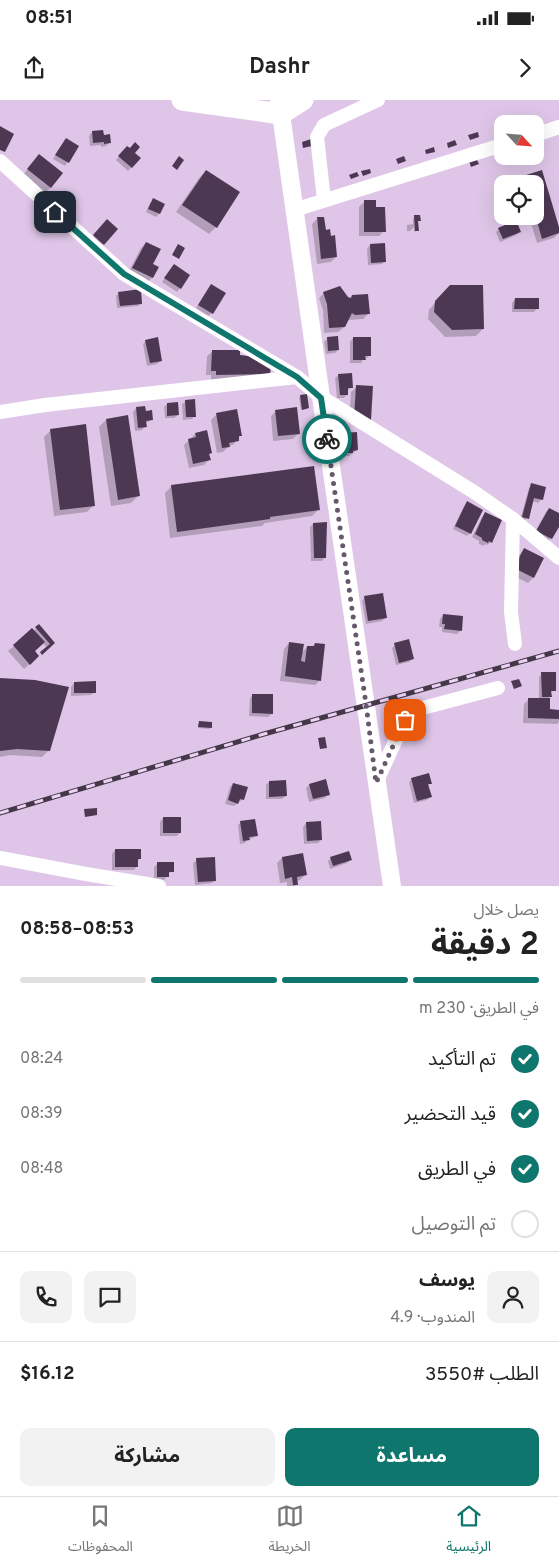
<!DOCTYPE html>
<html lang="ar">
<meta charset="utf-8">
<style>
:root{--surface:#fff;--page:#f2f2f2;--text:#222;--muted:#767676;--line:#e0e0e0;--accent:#0f766e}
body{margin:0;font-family:Overpass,"Noto Sans Arabic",sans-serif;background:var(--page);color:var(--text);direction:rtl;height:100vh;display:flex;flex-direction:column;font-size:19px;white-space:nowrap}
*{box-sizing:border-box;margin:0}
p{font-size:16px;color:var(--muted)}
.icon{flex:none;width:28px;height:28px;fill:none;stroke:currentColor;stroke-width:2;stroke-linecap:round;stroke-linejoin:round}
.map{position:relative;height:786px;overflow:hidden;direction:ltr}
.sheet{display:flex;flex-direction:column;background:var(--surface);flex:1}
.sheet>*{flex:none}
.needle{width:32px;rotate:116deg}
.tools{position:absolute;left:494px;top:15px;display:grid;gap:10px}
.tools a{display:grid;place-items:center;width:50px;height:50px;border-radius:10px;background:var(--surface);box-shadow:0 5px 20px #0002;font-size:25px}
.pin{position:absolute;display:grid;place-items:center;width:42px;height:42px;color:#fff;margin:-21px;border-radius:10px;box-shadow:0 2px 8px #0006}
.courier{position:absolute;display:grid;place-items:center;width:50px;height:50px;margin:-25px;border:4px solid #0f766e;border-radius:50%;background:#fff;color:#222;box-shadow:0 1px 6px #0007}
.head em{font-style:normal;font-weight:700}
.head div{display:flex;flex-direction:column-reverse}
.head{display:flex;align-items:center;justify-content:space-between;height:85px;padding:0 20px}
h1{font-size:32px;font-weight:700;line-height:38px}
.bar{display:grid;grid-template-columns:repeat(4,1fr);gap:8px 5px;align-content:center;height:60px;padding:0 20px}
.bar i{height:6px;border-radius:4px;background:var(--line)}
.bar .selected{background:var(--accent)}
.bar p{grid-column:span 4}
.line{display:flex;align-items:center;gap:12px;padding:0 20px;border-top:1px solid var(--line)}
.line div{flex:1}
.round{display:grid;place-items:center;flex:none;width:52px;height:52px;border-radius:10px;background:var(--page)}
ol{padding:0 20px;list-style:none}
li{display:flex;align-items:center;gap:15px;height:55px}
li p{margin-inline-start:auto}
li .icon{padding:5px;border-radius:50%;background:var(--accent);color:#fff;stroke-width:4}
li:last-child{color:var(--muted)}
li i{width:28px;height:28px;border:2px solid var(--line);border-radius:50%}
.primary-button{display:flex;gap:10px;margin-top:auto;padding:10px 20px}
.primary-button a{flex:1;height:58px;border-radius:10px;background:var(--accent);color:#fff;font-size:20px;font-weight:700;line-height:58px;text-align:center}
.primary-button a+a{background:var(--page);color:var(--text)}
.status{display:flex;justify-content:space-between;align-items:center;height:35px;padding:0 25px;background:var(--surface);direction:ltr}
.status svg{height:14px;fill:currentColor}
header{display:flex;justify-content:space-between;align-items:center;height:65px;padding:0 20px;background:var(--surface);font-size:22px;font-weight:700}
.menu{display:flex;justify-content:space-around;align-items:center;height:70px;border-top:1px solid var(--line);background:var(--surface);font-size:14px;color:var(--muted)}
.menu a{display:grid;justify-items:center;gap:2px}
.menu .selected{color:var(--accent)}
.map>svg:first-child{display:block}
.shadow{fill:#0003;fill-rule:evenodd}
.building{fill:#4d3854}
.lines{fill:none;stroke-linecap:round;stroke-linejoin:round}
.minor{stroke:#fff;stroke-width:14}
.major{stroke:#fff;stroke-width:18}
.highway{stroke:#fff;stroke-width:21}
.rail-casing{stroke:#443848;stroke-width:5}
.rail{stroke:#edd2f5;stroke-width:3;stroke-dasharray:9;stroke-linecap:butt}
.done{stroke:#67586c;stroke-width:5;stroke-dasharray:0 9}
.route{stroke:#0f766e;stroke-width:6}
</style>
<div class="status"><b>08:51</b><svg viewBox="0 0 49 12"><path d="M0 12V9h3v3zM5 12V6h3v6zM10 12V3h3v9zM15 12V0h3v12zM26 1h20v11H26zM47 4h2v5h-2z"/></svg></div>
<header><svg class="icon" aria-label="forward" viewBox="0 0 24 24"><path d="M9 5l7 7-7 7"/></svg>Dashr<svg class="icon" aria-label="share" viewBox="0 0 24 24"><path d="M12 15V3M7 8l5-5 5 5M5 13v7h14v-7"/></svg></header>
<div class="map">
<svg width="559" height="786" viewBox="0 0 559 786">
<rect width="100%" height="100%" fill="#dfc6e8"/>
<g class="shadow">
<polygon points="532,16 534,19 529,22 527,19"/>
<polygon points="92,32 109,43 106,46 101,47 101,45 90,46 89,36"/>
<polygon points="66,39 78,46 65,66 53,59"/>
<polygon points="127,47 139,58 128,71 116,60"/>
<polygon points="34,61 51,87 45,93 23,75"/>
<polygon points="206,71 216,127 209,134 176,112 199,78"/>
<polygon points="541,72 559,133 554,138 537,143 529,116 535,116 535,84 517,84 524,77"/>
<polygon points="153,100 159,114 156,117 146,112 150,103"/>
<polygon points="365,101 375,108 384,131 379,136 359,136 359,107"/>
<polygon points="414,117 420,121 417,122 418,130 414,132 414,127 410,131 407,131 407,125 413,124 413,118"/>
<polygon points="317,119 325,131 336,157 331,162 317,164 312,124"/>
<polygon points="107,121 117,129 100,147 91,139"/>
<polygon points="499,129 519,132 516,135 500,142 496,132"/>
<polygon points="146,143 151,164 157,167 152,178 147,183 128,173 141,148"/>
<polygon points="370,145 385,161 382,164 368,165 367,149"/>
<polygon points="171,169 180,188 177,192 162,182"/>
<polygon points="208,189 212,213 208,216 196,208"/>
<polygon points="119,193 141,203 138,206 117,208 116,196"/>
<polygon points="324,193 347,199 350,199 352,196 368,214 363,219 349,220 348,219 344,227 338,232 324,233 323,210 319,198"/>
<polygon points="443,193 483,229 476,236 445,237 428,219 429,210"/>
<polygon points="515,199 537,209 534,212 512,212 512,203"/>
<polygon points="328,238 338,250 335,253 326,254 324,242"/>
<polygon points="353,238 370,255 367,258 364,258 361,263 350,263 350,242"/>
<polygon points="146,241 161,261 157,264 147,266 143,244"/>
<polygon points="213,251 256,258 264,278 211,280 211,275 206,275 207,256"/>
<polygon points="339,275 352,287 347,291 347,294 344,298 337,298 335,278"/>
<polygon points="357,287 365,324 349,323 351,292"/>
<polygon points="301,296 308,308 307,309 301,310 299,298"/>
<polygon points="186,301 195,316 192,319 183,320 182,304"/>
<polygon points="167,304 178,315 174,318 165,318 164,307"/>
<polygon points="136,308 145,312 152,319 148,322 145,323 146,326 142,330 135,331 133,312"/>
<polygon points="276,311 298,334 293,339 273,341 271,316"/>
<polygon points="216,315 241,335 233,345 229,346 223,352 217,353 211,320"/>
<polygon points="106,320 138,396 131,403 111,406 99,327"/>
<polygon points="51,330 94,405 87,412 54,416 44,337"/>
<polygon points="195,334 211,353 208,355 209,360 204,365 189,368 184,345"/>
<polygon points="343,334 357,350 349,356 340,356 339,338"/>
<polygon points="532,385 542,399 538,403 532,401 527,418 524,421 520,420 529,388"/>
<polygon points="172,386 319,409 312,416 265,423 262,426 170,438 165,393"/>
<polygon points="467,403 470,433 467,436 453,429 464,406"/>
<polygon points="549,409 559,415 559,425 548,442 534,434 546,412"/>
<polygon points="485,414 491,442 487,445 485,444 484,446 479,444 479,441 472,437 482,417"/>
<polygon points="313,424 325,457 322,461 311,461 310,427"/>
<polygon points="524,450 543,459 533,478 528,483 510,474 519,455"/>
<polygon points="365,497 386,517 382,521 366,524 362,501"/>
<polygon points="443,515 460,531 457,534 442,532 442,527 439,527 440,519"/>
<path d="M39,526L53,543L24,569L8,551ZM43,543L47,548L38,556L34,551Z"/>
<polygon points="289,543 301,553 307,547 312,547 315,544 320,580 315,585 280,581 284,549"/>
<polygon points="395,545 413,558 409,562 396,565 392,548"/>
<polygon points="542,573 555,590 550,593 550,596 547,600 548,611 559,611 559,622 557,624 523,623 524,604 529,599 539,599 539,577"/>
<polygon points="0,579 49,650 42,657 10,655 0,657"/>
<polygon points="74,583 95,592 91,595 71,596 71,587"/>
<polygon points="253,595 272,614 268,617 249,616 250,598"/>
<polygon points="199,623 211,627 209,629 198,628"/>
<polygon points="412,679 430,683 428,686 430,697 427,700 414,703 409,682"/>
<polygon points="269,682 286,696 282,699 266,699 266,685"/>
<polygon points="233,684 243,699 234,706 225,704 230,687"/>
<polygon points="309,685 328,694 325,698 309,702 306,688"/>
<polygon points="163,718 180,732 177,736 160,736 160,722"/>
<polygon points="241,722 256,735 253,738 248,739 245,743 240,744 238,725"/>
<polygon points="306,723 321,740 318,743 304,744 303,727"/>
<polygon points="115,750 140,758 137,762 137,766 134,770 112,770 112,754"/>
<polygon points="282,758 305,775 300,780 296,781 296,784 295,786 287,786 287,782 280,783 277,763"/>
<polygon points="331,758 350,760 347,763 330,769 328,761"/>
<polygon points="197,760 215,780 212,783 195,785 193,763"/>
<polygon points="157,764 172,771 168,774 164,780 154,780 154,767"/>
</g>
<g class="building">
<polygon points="0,26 14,34 5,52 0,50"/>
<polygon points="103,30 104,35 110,34 111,43 104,44 104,42 93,43 92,31"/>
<polygon points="478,32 479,37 470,40 468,35"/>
<polygon points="66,38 79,46 69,63 55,55"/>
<polygon points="311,39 312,46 303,48 302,42"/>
<polygon points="455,40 457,45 448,48 447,43"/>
<polygon points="135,42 140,47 135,53 141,58 132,68 118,56 127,46 130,48"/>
<polygon points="434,47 435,52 426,54 425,50"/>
<polygon points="39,54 63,73 51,88 27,69"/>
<polygon points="179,56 184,60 177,70 172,66"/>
<polygon points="404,56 406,61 398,64 396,59"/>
<polygon points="476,58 479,64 471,67 469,61"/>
<polygon points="370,69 371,73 363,76 361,71"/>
<polygon points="206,70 240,92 217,128 182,105"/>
<polygon points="542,70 559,127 559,133 542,139 535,114 535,84 526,84 523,76"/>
<polygon points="357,72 359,76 351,79 349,75"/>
<polygon points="515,78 519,84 505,84"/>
<polygon points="153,98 165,104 160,114 148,109"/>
<polygon points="364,100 376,100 376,107 385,107 386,132 364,132"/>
<polygon points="414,115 420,115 421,121 418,121 419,131 415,131"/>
<polygon points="317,117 324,117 326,130 330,129 331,136 335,135 337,157 321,159"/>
<polygon points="107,119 118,129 104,145 93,135"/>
<polygon points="516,120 521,132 503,139 498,128"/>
<polygon points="146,142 161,149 153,164 159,167 153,178 132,168"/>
<polygon points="385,143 386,162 371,163 370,144"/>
<polygon points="178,144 185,148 179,159 172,155"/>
<polygon points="174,164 190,175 181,189 164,178"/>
<polygon points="211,184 226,193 213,214 198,205"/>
<polygon points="450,185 483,185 484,229 452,230 434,212 435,201"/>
<polygon points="340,186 348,197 351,198 352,195 368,194 370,214 355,215 352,213 345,227 329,228 327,204 323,192"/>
<polygon points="141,189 142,204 120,206 118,192"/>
<polygon points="515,198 539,198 539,209 514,209"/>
<polygon points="338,236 339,250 328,251 327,237"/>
<polygon points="158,237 162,261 150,263 145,240"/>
<polygon points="353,237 371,237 371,256 365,256 366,260 353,260"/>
<polygon points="212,250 240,250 240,255 256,257 271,267 270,274 216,275 216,271 211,271"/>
<polygon points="352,273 353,288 348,288 348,295 340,295 338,274"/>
<polygon points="356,285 373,286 371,320 354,319"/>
<polygon points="307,294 309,308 302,310 300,295"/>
<polygon points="195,299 196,317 186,317 185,300"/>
<polygon points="178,302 179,315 167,316 167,303"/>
<polygon points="145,306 146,311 152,310 153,320 146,321 147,327 138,328 136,307"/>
<polygon points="297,307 300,334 278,336 275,310"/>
<polygon points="237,309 242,336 239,336 239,341 229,343 230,347 222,348 216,313"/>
<polygon points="128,315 140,396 118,400 106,319"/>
<polygon points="86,324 95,406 60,410 50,329"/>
<polygon points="207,330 212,353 209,354 211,360 193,364 188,339 196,337 195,333"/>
<polygon points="357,332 358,350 353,351 353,353 343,353 342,333"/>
<polygon points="314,366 320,410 270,417 270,419 177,432 171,385"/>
<polygon points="531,383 546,387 543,400 534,398 529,419 522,417"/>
<polygon points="467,401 483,410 471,434 455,426"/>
<polygon points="549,408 559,413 559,427 552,439 536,431"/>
<polygon points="485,412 502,420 492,443 489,441 488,443 482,440 482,438 475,434"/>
<polygon points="327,422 326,458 314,458 313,423"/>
<polygon points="524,448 544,458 534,478 514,468"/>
<polygon points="383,493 387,518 368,521 364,496"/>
<polygon points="443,514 463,516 462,531 444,529 445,524 442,524"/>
<polygon points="39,524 55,543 42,555 40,552 50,544 35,527"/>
<polygon points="32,528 45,542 35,551 39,556 30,565 13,545"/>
<polygon points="409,539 414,559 399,563 394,543"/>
<polygon points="289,542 304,544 301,561 305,562 307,546 314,546 315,543 325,544 321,581 285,576"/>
<polygon points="541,572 556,572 556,591 551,591 552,597 542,597"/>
<polygon points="0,578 35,580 69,587 50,651 17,649 0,651"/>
<polygon points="519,579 522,586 514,589 511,581"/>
<polygon points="96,581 96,593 74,593 74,582"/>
<polygon points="252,594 273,594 273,614 252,613"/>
<polygon points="528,598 550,598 550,609 559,610 559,619 528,618"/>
<polygon points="199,621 212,622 212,628 198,627"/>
<polygon points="325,637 327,648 320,649 318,638"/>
<polygon points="429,673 432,684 428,684 432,697 417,701 411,678"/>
<polygon points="326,679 330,695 313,699 309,684"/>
<polygon points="286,680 287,696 269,697 269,681"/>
<polygon points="233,683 248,687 244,700 240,699 238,704 228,700"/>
<polygon points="97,708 97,715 85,717 84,709"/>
<rect x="163" y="717" width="18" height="16"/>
<polygon points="255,719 258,736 249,737 250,740 243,741 240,721"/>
<polygon points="321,721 322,740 307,741 306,722"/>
<polygon points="115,749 141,749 141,759 138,759 138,767 115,767"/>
<polygon points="349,751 352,760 333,766 330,757"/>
<polygon points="303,753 307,775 297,777 298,785 293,785 292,777 285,779 282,757"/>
<polygon points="215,757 216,781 198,782 196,758"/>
<polygon points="157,762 174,762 174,772 169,772 169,777 157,777"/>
</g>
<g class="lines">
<g class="minor">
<polyline points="535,35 559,27"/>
<polyline points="0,61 124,174 297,277 321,297 474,392 513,419 559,458"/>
<polyline points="324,100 317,37 324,25 378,0"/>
<polyline points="294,110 502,45"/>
<polyline points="0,312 45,305 297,277"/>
<polyline points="513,419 511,512 515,544"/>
<polyline points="376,683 405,620 419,609 498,588"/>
<polyline points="0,758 86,774 159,786"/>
</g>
<polyline class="major" points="279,0 321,297 392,786"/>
<polyline class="highway" points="182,0 281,14 303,0"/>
<g class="rail-casing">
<polyline id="rail" points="0,713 264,634 559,551"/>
</g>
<use href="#rail" class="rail"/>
</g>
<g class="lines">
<polyline class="done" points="327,339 366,604 376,683 405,620"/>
<polyline class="route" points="55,112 124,174 297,277 321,298 327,339"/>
</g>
</svg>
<div class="tools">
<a><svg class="needle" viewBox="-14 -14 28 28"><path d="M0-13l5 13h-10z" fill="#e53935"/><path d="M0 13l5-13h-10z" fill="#767676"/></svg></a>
<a><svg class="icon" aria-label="locate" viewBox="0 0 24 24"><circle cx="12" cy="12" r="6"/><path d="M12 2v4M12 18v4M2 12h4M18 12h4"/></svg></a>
</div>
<div class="pin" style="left:405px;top:620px;background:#ea580c"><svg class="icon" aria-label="bag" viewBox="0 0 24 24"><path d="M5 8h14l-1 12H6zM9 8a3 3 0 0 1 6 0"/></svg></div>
<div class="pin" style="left:55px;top:112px;background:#1f2937"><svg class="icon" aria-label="home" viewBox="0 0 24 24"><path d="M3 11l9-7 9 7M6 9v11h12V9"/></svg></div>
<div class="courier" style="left:327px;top:339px"><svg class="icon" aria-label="bike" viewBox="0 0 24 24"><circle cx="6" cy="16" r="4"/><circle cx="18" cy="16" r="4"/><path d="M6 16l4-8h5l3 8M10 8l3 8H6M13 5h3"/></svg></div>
</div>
<section class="sheet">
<div class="head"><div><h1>2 دقيقة</h1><p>يصل خلال</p></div><em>08:53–08:58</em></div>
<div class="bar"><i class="selected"></i><i class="selected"></i><i class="selected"></i><i></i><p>في الطريق · 230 m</p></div>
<ol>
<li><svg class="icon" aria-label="check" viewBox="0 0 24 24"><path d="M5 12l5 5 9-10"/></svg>تم التأكيد<p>08:24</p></li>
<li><svg class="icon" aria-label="check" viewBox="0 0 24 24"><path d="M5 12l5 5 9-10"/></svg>قيد التحضير<p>08:39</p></li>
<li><svg class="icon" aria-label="check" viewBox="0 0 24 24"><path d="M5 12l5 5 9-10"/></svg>في الطريق<p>08:48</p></li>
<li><i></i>تم التوصيل</li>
</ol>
<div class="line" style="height:90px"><a class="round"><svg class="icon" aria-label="person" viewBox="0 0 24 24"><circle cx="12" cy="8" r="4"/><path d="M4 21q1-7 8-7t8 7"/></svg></a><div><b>يوسف</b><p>المندوب · 4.9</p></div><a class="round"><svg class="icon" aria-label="chat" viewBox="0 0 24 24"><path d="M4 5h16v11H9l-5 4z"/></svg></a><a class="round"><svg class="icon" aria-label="phone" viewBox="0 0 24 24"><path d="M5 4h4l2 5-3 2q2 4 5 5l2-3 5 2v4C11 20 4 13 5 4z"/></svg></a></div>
<div class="line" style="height:65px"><div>الطلب #3550</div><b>$16.12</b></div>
<div class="primary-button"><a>مساعدة</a><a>مشاركة</a></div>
</section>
<nav class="menu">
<a class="selected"><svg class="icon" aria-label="home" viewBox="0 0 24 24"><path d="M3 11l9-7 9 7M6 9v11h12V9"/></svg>الرئيسية</a>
<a><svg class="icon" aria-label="map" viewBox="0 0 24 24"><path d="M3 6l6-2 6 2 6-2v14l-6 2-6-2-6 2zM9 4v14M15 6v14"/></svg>الخريطة</a>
<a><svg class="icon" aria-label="saved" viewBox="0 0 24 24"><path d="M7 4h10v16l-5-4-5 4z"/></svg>المحفوظات</a>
</nav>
